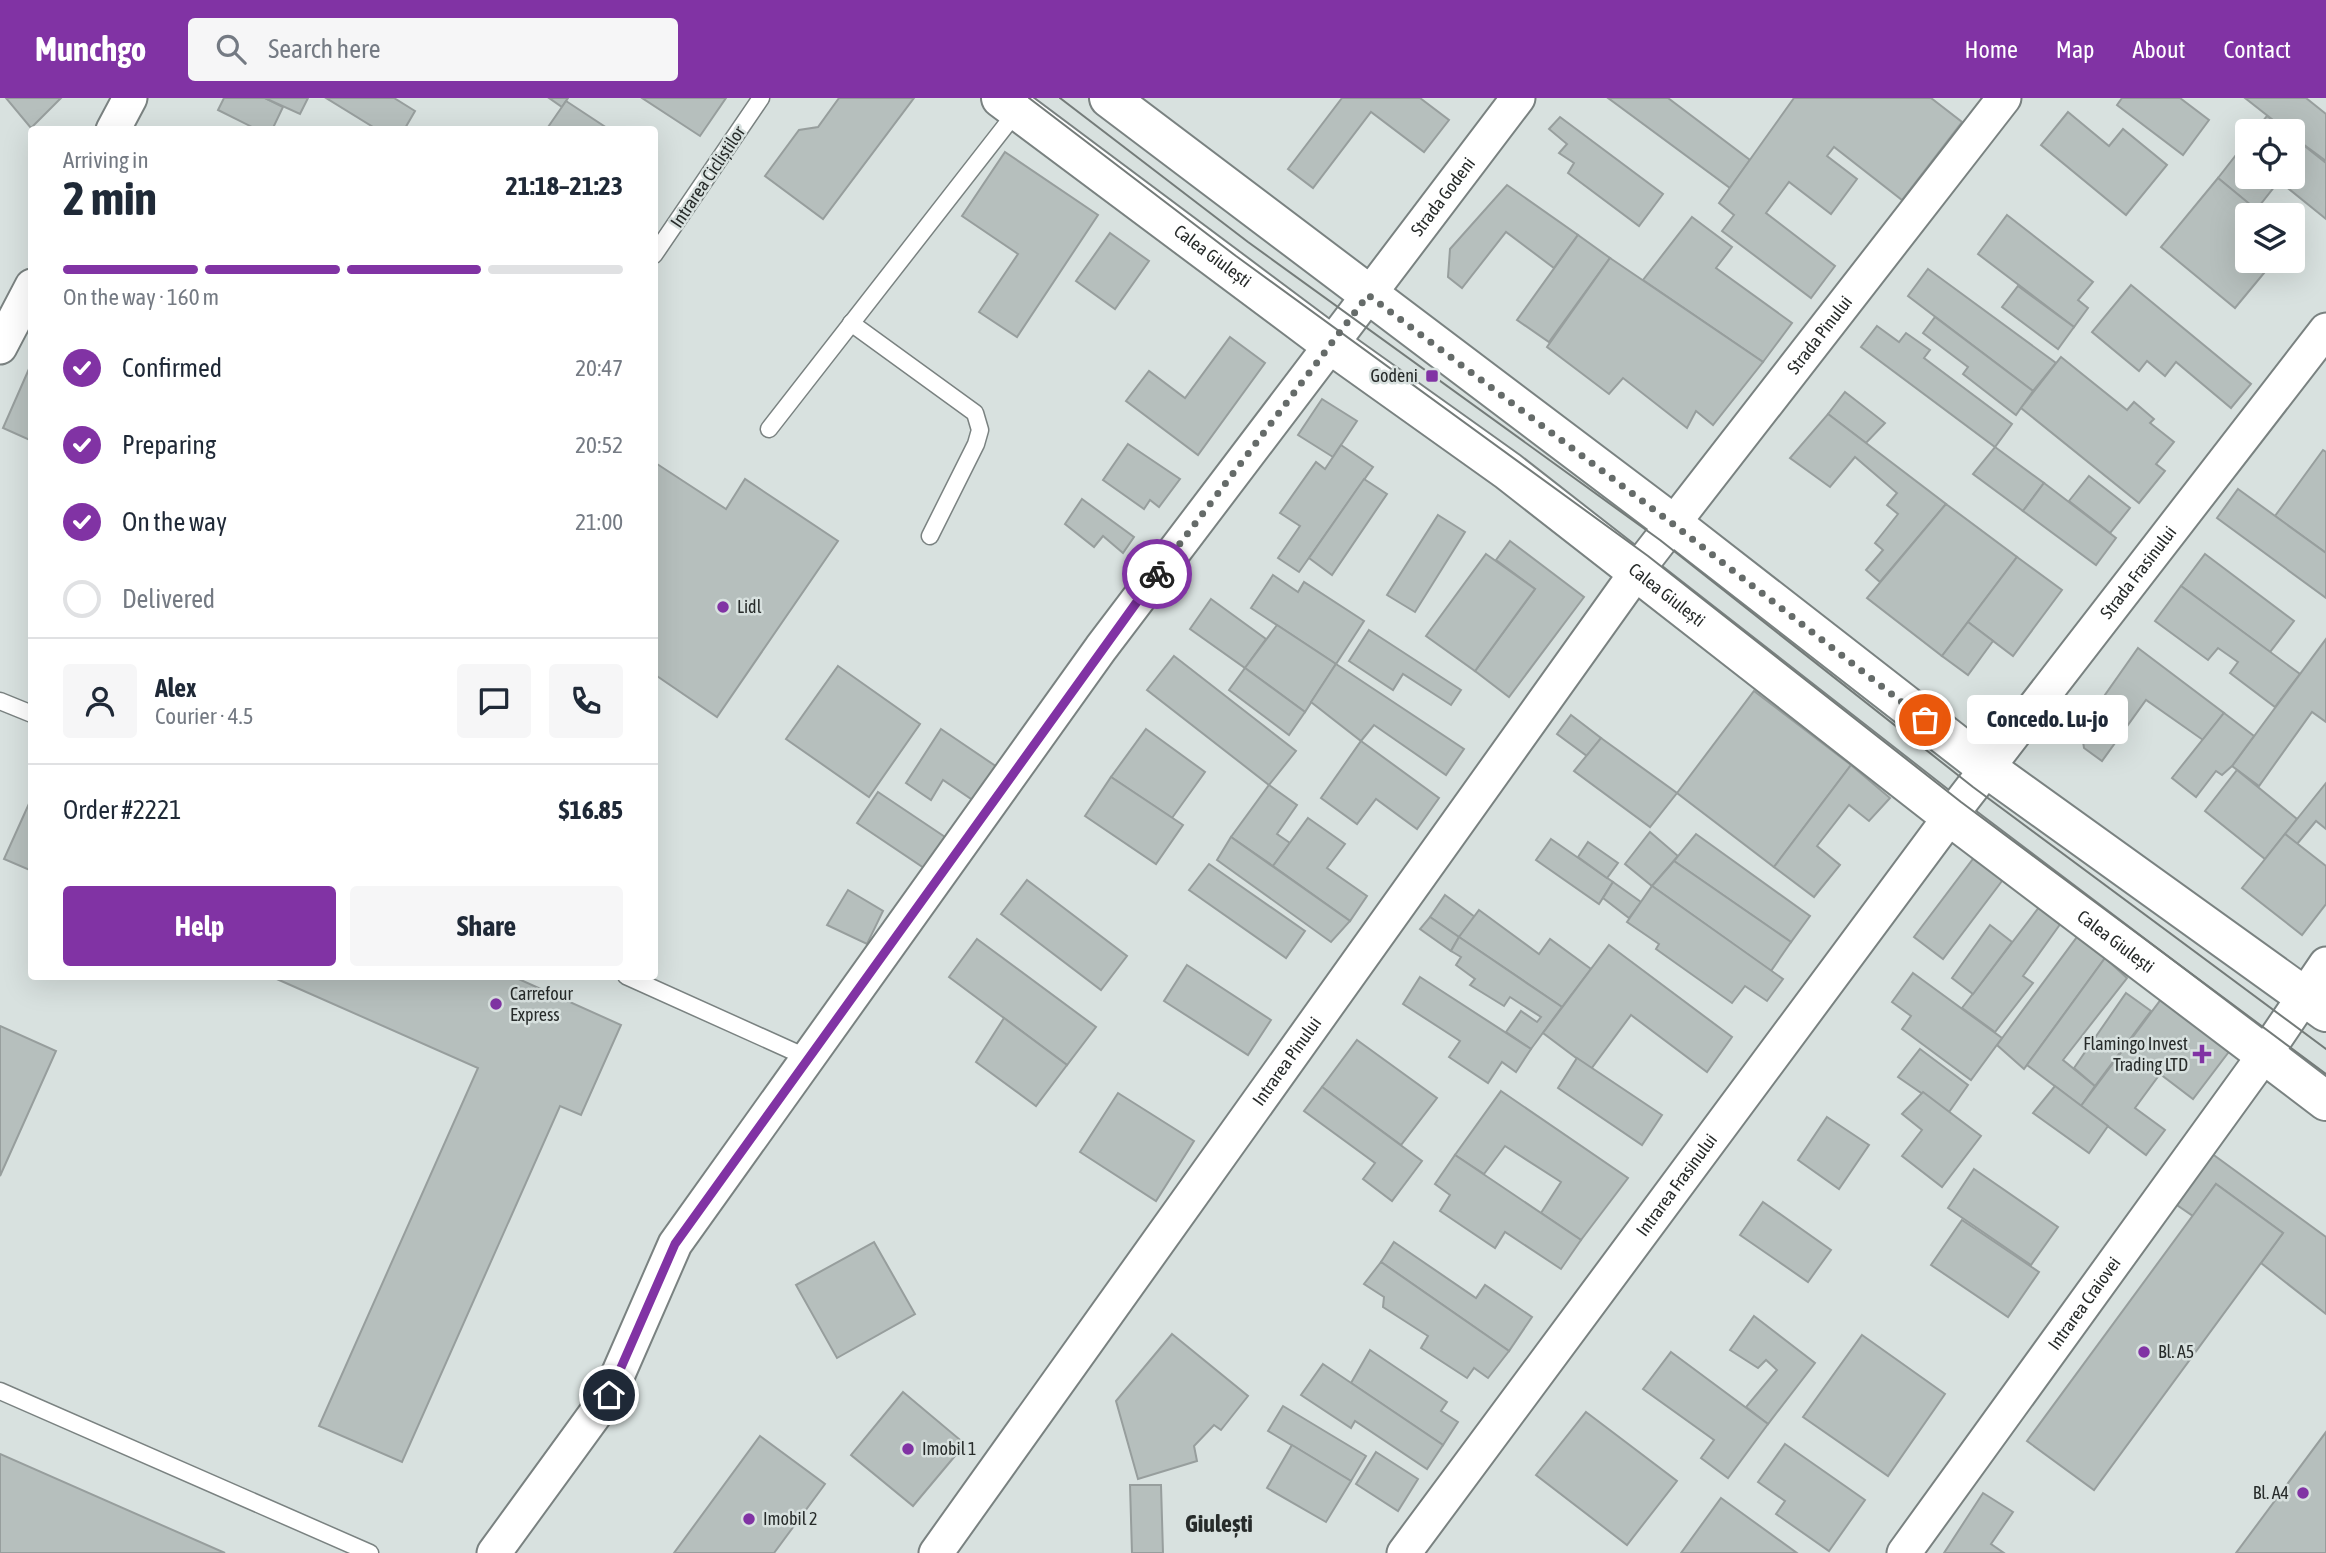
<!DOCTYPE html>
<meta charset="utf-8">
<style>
:root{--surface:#fff;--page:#f6f6f7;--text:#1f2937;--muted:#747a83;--line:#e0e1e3;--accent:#8133a4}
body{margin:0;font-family:"Asap Condensed",sans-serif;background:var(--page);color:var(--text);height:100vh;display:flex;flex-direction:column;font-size:26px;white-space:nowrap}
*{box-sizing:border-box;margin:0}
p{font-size:23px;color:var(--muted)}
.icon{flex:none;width:38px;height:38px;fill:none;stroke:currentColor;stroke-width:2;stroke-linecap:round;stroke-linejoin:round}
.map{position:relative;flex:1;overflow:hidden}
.drawer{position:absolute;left:28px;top:28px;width:630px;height:854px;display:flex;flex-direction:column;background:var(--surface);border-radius:7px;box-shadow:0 7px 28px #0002}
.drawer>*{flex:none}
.fabs{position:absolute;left:2235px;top:21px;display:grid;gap:14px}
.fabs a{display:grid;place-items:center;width:70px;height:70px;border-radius:7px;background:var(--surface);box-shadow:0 7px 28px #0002;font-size:35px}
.pin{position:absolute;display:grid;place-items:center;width:60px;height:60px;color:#fff;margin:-30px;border:4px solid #fff;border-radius:50%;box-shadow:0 2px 7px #0007}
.courier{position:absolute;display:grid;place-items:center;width:70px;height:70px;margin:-35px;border:5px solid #8133a4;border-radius:50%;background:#fff;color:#222;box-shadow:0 2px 9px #0007}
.bubble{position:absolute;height:49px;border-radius:7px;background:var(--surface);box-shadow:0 7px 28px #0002;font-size:23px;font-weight:700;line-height:49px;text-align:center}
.overview em{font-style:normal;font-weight:700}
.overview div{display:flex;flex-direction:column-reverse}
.overview{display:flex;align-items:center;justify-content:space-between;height:119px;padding:0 35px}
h1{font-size:46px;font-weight:700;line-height:52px}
.bar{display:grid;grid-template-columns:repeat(4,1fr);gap:10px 7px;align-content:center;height:84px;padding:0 35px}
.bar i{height:9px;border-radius:5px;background:var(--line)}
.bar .on{background:var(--accent)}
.bar p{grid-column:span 4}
.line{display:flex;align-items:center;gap:18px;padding:0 35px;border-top:2px solid var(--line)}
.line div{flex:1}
.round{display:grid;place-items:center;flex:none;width:74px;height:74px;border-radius:7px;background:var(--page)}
ol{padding:0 35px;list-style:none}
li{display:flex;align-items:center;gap:21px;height:77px}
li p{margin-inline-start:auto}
li .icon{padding:7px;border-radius:50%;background:var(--accent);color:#fff;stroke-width:4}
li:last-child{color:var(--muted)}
li i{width:38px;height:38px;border:4px solid var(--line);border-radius:50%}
.cta{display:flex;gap:14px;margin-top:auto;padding:14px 35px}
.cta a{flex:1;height:80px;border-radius:7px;background:var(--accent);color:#fff;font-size:28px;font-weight:700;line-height:80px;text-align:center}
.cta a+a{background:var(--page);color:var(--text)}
header{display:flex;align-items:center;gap:42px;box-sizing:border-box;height:98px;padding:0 35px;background:var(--accent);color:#fff}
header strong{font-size:33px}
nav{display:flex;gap:38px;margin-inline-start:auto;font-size:24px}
.search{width:490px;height:63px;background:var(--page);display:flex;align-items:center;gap:18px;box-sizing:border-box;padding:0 24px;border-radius:7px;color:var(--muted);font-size:26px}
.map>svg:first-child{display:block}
.building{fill:#b6bfbd;stroke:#979e9d;stroke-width:2}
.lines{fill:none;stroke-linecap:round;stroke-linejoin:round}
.lane-casing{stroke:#7a8281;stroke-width:19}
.street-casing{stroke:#7a8281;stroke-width:37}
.secondary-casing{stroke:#7a8281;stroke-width:42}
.lane{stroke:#fff;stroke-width:16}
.street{stroke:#fff;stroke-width:33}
.secondary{stroke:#fff;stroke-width:38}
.tram{stroke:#747b79;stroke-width:2}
.done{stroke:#656b69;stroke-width:7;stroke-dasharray:0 12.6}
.route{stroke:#8133a4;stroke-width:9}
.poi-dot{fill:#8133a4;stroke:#d8e1df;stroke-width:2.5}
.labels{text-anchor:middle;stroke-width:5;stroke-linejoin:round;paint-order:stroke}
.street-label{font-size:18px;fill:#272b2a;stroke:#d8e1df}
.poi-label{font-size:18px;fill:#272b2a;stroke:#d8e1df;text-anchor:start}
.district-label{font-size:24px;font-weight:bold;fill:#272b2a;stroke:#d8e1df}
</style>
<header>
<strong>Munchgo</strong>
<div class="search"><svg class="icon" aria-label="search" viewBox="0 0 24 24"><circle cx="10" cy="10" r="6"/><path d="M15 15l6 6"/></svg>Search here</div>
<nav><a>Home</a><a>Map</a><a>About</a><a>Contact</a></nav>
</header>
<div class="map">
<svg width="2326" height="1455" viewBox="0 0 2326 1455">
<rect width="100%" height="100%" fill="#d8e1df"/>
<g class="building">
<polygon points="6,0 61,0 31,30"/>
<polygon points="224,0 265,0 283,9 272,32 258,32 218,12"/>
<polygon points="265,0 308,0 300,16"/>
<polygon points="326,0 394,0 415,13 404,32 378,32"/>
<polygon points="549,0 568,0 562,9"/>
<polygon points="642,0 726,0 700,38"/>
<polygon points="839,0 914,0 823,121 765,78 799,32 818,29"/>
<polygon points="1342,0 1420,0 1449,22 1424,54 1371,14 1313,90 1288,71"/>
<polygon points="1608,0 1668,0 1750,62 1730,90"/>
<polygon points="1794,0 1931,0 1962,24 1902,102 1834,49 1827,58 1857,81 1831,116 1789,84 1766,115 1835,168 1811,200 1722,133 1734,117 1719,105"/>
<polygon points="2122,0 2180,0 2209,22 2183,57 2117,7"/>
<polygon points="2245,0 2306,0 2326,16 2326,63 2292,38 2292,33 2287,33"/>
<polygon points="566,3 610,32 546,32"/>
<polygon points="2068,14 2109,48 2123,31 2167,67 2126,117 2041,47"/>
<polygon points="2267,18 2287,33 2255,33"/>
<polygon points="1560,19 1663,96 1639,128 1568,75 1574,65 1559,55 1567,46 1549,31"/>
<polygon points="2292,38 2326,65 2326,121 2279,83 2256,112 2218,80 2247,43 2247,79 2292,79"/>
<polygon points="1005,54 1098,117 1017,239 979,214 1018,156 962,118"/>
<polygon points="2218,80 2263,117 2247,117 2247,163 2274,163 2235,210 2161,149"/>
<polygon points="1507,87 1578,137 1554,170 1506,134 1462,190 1448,179 1450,151"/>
<polygon points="2007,117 2093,184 2078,202 2088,210 2074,229 1978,156"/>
<polygon points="1692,119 1732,149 1716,170 1792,225 1763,264 1643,182"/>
<polygon points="1110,135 1149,163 1115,211 1076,183"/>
<polygon points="1578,137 1610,160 1549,244 1517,222"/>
<polygon points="1610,160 1763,264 1713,327 1696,313 1687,330 1623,280 1609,296 1547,249"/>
<polygon points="1928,171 2056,265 2033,293 1908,198"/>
<polygon points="2131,187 2251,286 2231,310 2176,264 2165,278 2147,263 2139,273 2092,234"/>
<polygon points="2018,188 2074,229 2058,251 2002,209"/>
<polygon points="1935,219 2033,293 2016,317 1963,276 1968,269 1923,235"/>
<polygon points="1877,228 1899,244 1906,235 1930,252 1924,260 2012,326 1995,349 1861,249"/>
<polygon points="1230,239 1265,265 1198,357 1126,303 1149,273 1185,300"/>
<polygon points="2061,259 2127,312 2134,304 2154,321 2150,325 2174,344 2156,366 2165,373 2139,405 2021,310"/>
<polygon points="32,264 32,343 3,330"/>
<polygon points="1845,294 1885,325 1866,345 1828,316"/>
<polygon points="1322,301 1357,323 1333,359 1298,337"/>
<polygon points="1828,316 1946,406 1880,484 1866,472 1883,452 1875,445 1898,416 1887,407 1897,395 1855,359 1830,389 1790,360"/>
<polygon points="1128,346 1180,381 1159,409 1150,402 1144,411 1103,382"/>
<polygon points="1341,347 1373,369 1299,474 1278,460 1300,428 1280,415 1316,364 1325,371"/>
<polygon points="1995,349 2044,385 2023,413 1973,376"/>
<polygon points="2323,352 2326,354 2326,455 2275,418"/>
<polygon points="654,364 726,411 745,381 838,443 717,619 654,576"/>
<polygon points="2089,378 2130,410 2110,435 2069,403"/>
<polygon points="1364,381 1387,396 1332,477 1309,460"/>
<polygon points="2044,385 2116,440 2096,467 2023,413"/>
<polygon points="2238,391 2326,455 2326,500 2217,420"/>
<polygon points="1082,401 1134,439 1123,455 1103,438 1094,449 1065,426"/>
<polygon points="1946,406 2017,459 1942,558 1867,500"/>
<polygon points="1438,417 1465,434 1415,514 1387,497"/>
<polygon points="1510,443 1584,499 1509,599 1475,573 1535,491 1496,462"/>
<polygon points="1486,456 1535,491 1475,573 1426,538"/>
<polygon points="2205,456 2294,523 2270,554 2181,488"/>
<polygon points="2017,459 2062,492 2013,558 1968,524"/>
<polygon points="1273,477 1298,494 1304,484 1364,523 1336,566 1251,510"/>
<polygon points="2181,488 2300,576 2275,609 2230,575 2238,564 2218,550 2208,562 2155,523"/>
<polygon points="1211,501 1266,541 1245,570 1190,531"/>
<polygon points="1968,524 1993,543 1968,577 1942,558"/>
<polygon points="1277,527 1336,566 1305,614 1245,570"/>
<polygon points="1369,532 1461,592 1451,607 1403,576 1393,592 1349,563"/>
<polygon points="2326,541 2326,624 2312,614 2259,688 2232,668"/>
<polygon points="2138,550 2224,615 2203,642 2146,602 2102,663 2084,650 2081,631"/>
<polygon points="1174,558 1296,653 1269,687 1147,592"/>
<polygon points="1336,566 1464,651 1446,677 1374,627 1361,643 1311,604"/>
<polygon points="838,568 920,626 869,699 786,641"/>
<polygon points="1245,570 1305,614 1289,637 1229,592"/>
<polygon points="1754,593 1851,667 1774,769 1677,695"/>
<polygon points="2224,615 2254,638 2232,668 2222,677 2216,673 2196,699 2172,680"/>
<polygon points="1571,617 1601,640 1587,658 1557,636"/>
<polygon points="941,631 1003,673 980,707 943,682 931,702 906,685"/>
<polygon points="1146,631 1205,674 1172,720 1111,679"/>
<polygon points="1601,640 1677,695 1650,729 1574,673"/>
<polygon points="1361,643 1439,700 1417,731 1376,701 1357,726 1321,700"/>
<polygon points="1851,667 1890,700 1869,723 1849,707 1817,748 1840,767 1814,799 1774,769"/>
<polygon points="2237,672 2297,721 2265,761 2205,713"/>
<polygon points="1111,679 1183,727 1156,766 1085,718"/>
<polygon points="2326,685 2326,731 2316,723 2297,746 2285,736"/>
<polygon points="1269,687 1297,707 1277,736 1290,745 1273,768 1231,739"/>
<polygon points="878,694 954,745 933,776 857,725"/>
<polygon points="32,699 32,773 4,761"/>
<polygon points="1308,720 1345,746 1327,770 1367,798 1350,823 1273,768"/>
<polygon points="1650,734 1678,758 1652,788 1625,766"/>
<polygon points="1696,736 1810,818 1791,844 1674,763"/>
<polygon points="2285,736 2326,768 2326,806 2302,837 2242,790"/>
<polygon points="1231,739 1350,823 1331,844 1217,762"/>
<polygon points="1551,741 1613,784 1599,806 1536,762"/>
<polygon points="1588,744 1618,765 1607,780 1578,759"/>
<polygon points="1979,753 2008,775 1943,861 1914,839"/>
<polygon points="1674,763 1791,844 1771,873 1652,788"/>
<polygon points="1209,766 1305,833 1286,860 1189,792"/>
<polygon points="1027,782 1127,858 1101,892 1001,816"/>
<polygon points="1613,784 1641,804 1629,820 1603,800"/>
<polygon points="1652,788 1783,881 1767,903 1745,888 1732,905 1656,851 1659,846 1627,824"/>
<polygon points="848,792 883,813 867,846 827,827"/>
<polygon points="1445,797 1475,819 1459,839 1430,819"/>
<polygon points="2040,808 2061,825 2023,878 2033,885 1995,934 1962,910"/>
<polygon points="1479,812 1539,856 1550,841 1591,871 1562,909 1459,839"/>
<polygon points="1430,819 1459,839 1451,853 1420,831"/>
<polygon points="1990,827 2012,844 1973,896 1952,880"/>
<polygon points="1459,839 1562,909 1531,951 1506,934 1521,913 1537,924 1541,919 1510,899 1504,908 1470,887 1475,881 1456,867 1461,859 1451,853"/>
<polygon points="2077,839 2105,860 2024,971 1997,947"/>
<polygon points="977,841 1096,929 1067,967 949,879"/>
<polygon points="1609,847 1732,939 1707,974 1631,917 1591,971 1543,935"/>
<polygon points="2105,860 2127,880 2063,962 2095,988 2081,1008 2027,967"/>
<polygon points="1187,867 1271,922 1248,957 1164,903"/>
<polygon points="1913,875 2002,940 1971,982 1902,931 1911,918 1892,904"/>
<polygon points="270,878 512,878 621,927 581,1017 560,1008 402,1364 319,1328 478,970"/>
<polygon points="1420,879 1531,951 1516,974 1502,964 1488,985 1449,959 1460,943 1403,906"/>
<polygon points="2126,895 2151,913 2095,988 2074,970"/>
<polygon points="2162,900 2231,951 2193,1001 2160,976 2135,1010 2165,1032 2146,1057 2081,1008"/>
<polygon points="1004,920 1067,967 1036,1008 976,964"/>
<polygon points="0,928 56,953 0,1078"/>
<polygon points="1357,942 1437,1000 1401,1047 1322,989"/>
<polygon points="1920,951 1968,987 1949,1014 1898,979"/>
<polygon points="1577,960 1662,1017 1642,1047 1558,990"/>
<polygon points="2055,988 2108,1028 2089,1055 2033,1015"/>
<polygon points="1322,989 1422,1063 1392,1103 1363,1081 1375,1065 1304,1013"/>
<polygon points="1501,993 1628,1080 1581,1142 1541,1115 1561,1084 1505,1048 1484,1076 1455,1057"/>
<polygon points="1923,994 1981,1038 1942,1089 1902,1058 1922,1032 1902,1016"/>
<polygon points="1118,995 1194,1043 1156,1103 1080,1054"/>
<polygon points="1827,1019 1869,1047 1839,1091 1798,1062"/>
<polygon points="2211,1055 2326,1139 2326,1216 2261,1165 2283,1135 2216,1086 2193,1118 2174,1105"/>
<polygon points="1455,1057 1581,1142 1561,1171 1505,1134 1495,1150 1440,1113 1450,1097 1435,1086"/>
<polygon points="1974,1071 2058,1129 2031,1167 1948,1110"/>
<polygon points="2216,1086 2283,1135 2094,1392 2027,1343"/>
<polygon points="1763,1104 1831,1152 1808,1184 1740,1137"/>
<polygon points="1962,1122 2039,1174 2008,1219 1931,1167"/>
<polygon points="874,1144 915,1216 837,1260 796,1187"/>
<polygon points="1394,1144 1476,1200 1485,1187 1532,1219 1509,1253 1381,1164"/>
<polygon points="1381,1164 1509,1253 1488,1280 1474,1270 1467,1280 1421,1250 1428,1238 1383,1209 1384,1199 1364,1186"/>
<polygon points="1754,1218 1815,1265 1768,1326 1746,1309 1777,1272 1766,1262 1758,1270 1730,1252"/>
<polygon points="1172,1236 1248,1298 1221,1332 1214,1327 1194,1348 1197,1363 1138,1381 1116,1303"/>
<polygon points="1862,1237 1945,1296 1888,1378 1803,1319"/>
<polygon points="1370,1252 1447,1304 1441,1313 1458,1324 1443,1347 1351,1285"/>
<polygon points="1671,1254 1768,1326 1728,1380 1701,1360 1714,1342 1643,1291"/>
<polygon points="1323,1266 1443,1347 1427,1371 1355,1323 1351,1330 1301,1297"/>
<polygon points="903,1294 965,1346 913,1408 851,1357"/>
<polygon points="1283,1308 1366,1358 1351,1383 1268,1333"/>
<polygon points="1586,1314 1677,1383 1627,1447 1536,1377"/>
<polygon points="2326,1334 2326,1455 2236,1455"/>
<polygon points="760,1338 825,1386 774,1455 674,1455"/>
<polygon points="1785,1346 1865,1402 1829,1453 1776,1416 1785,1403 1758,1384"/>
<polygon points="1292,1347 1351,1383 1326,1424 1267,1390"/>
<polygon points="1376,1354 1418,1381 1398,1413 1356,1386"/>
<polygon points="0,1356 225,1455 0,1455"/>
<polygon points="1130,1387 1161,1387 1163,1455 1132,1455"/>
<polygon points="1983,1395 2013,1414 1991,1446 2004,1455 1944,1455"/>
<polygon points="1721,1400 1797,1455 1681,1455"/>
</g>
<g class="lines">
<g class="lane-casing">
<g id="lane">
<polyline points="654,157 761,0"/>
<polyline points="851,225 975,315 980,332 976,346 930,438"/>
<polyline points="769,331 1017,13"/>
<polyline points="0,603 32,616"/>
<polyline points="626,878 808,960"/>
<polyline points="0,1293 370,1455"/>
</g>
</g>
<g class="street-casing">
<g id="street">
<polyline points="113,32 130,0"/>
<polyline points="0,249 32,188"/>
<path id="s1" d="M494,1455L609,1297L675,1146L1101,550L1518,0"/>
<path id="s2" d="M936,1455L1648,458L2004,0"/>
<path id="s3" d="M1404,1455L1961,704L2326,232"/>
<path id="s4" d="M1904,1455L2265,956L2326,866"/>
</g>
</g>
<g class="secondary-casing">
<g id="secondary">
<path id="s5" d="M1001,0L1330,246L1508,373L1951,719L2326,1003"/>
<polyline points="1109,0 1673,426 1988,671 2326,914"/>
</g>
</g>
<use href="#lane" class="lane"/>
<use href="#street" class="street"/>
<use href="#secondary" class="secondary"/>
<g class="tram">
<polyline points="1029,0 1236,158 1648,458 1961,704 2326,976"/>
<polyline points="1060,0 1248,144 1660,442 1973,689 2326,951"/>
</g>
</g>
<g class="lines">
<polyline class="done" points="1157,476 1368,197 1673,426 1925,622"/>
<polyline class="route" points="609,1297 675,1146 1157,476"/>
</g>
<g class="poi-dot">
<rect x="1425" y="271" width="14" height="14" rx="3.5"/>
<circle cx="723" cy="509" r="7"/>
<circle cx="496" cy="906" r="7"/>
<path d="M2198.5 945.5h7v7h7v7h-7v7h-7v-7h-7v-7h7z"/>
<circle cx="2144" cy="1254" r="7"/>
<circle cx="908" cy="1351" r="7"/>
<circle cx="2303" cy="1395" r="7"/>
<circle cx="749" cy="1421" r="7"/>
</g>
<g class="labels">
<g class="street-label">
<text transform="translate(708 79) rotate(-56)" y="6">Intrarea Cicliștilor</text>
<text dy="6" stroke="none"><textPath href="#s1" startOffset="1659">Strada Godeni</textPath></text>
<text dy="6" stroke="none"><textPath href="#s5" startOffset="264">Calea Giulești</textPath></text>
<text dy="6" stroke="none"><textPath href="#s2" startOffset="1505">Strada Pinului</textPath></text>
<text dy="6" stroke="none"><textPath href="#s3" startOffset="1225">Strada Frasinului</textPath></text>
<text dy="6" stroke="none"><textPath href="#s5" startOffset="831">Calea Giulești</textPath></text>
<text dy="6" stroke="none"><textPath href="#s5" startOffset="1398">Calea Giulești</textPath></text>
<text dy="6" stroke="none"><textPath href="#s2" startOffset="604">Intrarea Pinului</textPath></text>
<text dy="6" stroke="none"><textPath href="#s3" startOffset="458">Intrarea Frasinului</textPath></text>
<text dy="6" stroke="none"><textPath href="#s4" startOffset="308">Intrarea Craiovei</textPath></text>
</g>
<g class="poi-label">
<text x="1418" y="284" text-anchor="end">Godeni</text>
<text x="737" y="515">Lidl</text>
<text x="510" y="902">Carrefour<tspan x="510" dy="21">Express</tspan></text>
<text x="2188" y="952" text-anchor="end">Flamingo Invest<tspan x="2188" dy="21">Trading LTD</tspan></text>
<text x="2158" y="1260">Bl. A5</text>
<text x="922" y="1357">Imobil 1</text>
<text x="2289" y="1401" text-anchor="end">Bl. A4</text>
<text x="763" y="1427">Imobil 2</text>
</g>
<g class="district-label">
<text x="1219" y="1434">Giulești</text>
</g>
</g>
</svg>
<div class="fabs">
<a><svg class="icon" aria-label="locate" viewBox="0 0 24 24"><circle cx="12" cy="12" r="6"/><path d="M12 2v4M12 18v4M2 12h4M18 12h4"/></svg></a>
<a><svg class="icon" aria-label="layers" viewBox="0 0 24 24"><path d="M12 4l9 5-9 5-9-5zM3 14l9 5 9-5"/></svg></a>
</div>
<div class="pin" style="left:1925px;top:622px;background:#ea580c"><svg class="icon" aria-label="bag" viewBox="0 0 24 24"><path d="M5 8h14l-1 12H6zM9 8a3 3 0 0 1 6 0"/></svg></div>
<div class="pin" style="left:609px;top:1297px;background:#1f2937"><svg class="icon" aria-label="home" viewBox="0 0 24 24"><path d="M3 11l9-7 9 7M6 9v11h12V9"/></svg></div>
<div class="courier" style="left:1157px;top:476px"><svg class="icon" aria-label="bike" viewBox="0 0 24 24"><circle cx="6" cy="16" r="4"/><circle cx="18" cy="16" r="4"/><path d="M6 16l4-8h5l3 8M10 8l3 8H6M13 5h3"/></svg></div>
<div class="bubble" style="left:1967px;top:597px;width:161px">Concedo. Lu-jo</div>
<section class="drawer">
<div class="overview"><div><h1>2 min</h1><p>Arriving in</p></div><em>21:18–21:23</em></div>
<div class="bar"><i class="on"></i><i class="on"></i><i class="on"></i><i></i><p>On the way · 160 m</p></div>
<ol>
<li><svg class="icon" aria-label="check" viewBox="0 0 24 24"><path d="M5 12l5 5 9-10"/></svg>Confirmed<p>20:47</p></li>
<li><svg class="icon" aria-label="check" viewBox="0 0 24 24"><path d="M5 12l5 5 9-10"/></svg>Preparing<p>20:52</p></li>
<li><svg class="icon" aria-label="check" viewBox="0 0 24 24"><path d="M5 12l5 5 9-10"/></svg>On the way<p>21:00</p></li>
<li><i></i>Delivered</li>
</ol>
<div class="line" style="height:126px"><a class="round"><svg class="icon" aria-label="person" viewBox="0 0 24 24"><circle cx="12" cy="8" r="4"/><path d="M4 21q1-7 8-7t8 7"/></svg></a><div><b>Alex</b><p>Courier · 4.5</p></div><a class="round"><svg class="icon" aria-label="chat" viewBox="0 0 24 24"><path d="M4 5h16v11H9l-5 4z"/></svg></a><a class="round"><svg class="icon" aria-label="phone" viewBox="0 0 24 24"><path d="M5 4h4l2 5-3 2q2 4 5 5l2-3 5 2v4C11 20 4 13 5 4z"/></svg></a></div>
<div class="line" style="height:91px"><div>Order #2221</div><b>$16.85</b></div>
<div class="cta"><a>Help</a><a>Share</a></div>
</section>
</div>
